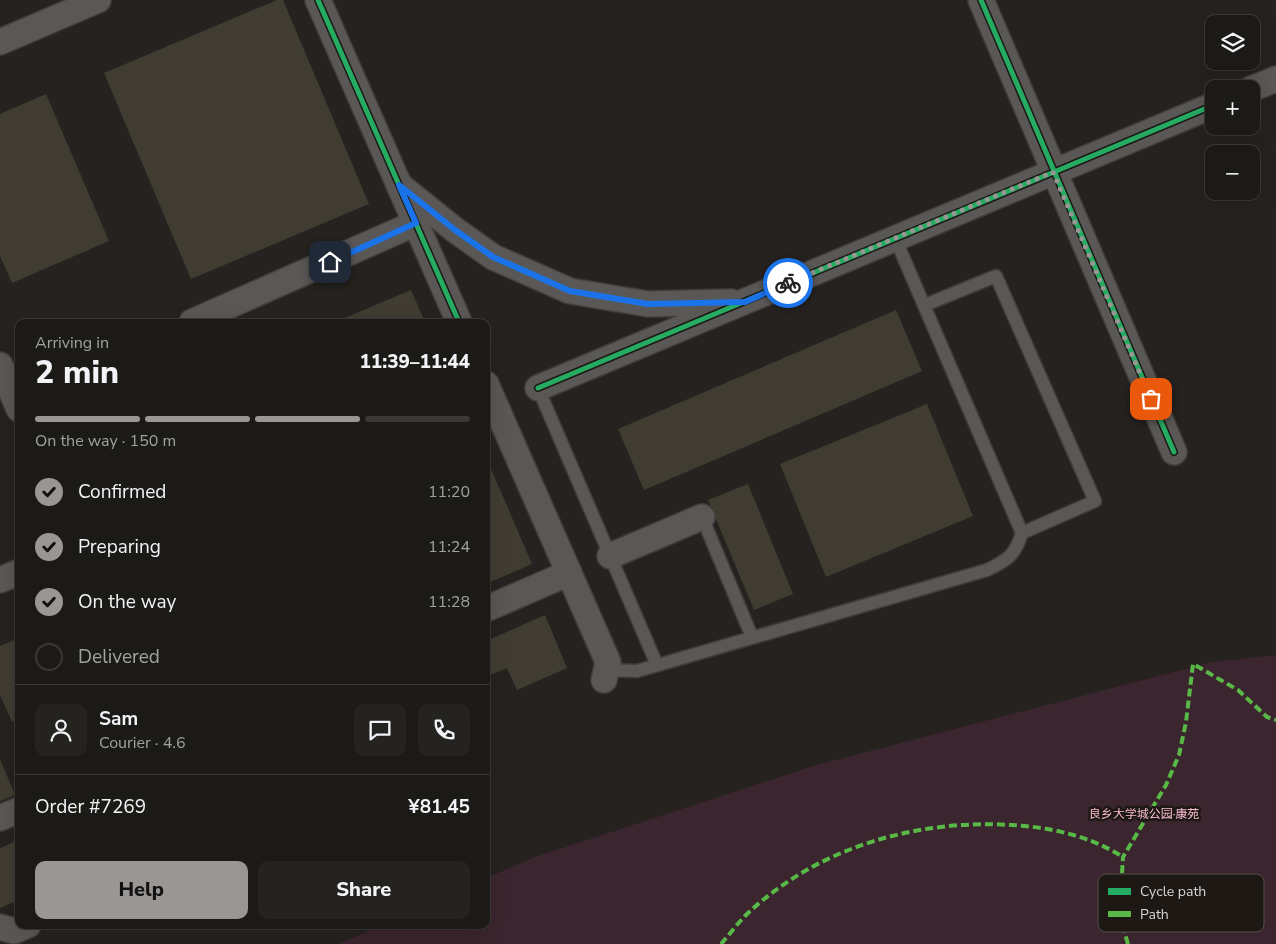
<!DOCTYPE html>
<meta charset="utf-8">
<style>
:root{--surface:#1c1a17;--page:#252320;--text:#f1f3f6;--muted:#a0a1a1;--line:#3a3836;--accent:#9a9694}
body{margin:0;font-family:"Nunito Sans","Noto Sans SC",sans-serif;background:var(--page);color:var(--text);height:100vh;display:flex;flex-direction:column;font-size:19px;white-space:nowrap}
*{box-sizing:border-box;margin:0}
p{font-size:16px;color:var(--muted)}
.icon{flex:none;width:28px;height:28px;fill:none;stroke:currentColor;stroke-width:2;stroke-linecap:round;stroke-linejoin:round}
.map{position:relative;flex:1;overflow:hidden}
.drawer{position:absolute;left:15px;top:319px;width:475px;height:610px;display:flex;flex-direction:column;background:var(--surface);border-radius:10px;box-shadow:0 5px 20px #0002,0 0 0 1px var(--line)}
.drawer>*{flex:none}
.controls{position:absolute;left:1205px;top:15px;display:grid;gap:10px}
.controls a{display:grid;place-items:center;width:55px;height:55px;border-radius:10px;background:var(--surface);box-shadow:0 5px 20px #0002,0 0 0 1px var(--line);font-size:25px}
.pin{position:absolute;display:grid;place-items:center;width:42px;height:42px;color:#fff;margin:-21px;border-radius:10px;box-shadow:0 2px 8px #0006}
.courier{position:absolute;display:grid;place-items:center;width:50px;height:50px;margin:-25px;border:4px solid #1a73e8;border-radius:50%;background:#fff;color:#222;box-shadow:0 1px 6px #0007}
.overview em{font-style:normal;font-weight:800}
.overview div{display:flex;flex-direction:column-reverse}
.overview{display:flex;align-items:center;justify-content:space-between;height:85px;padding:0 20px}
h1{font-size:32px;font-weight:800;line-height:38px}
.bar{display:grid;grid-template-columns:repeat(4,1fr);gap:8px 5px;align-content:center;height:60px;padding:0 20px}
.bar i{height:6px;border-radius:4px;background:var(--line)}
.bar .current{background:var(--accent)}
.bar p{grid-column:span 4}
.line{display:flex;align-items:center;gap:12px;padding:0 20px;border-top:1px solid var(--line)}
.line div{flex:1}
.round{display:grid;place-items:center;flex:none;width:52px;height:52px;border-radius:10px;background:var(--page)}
ol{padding:0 20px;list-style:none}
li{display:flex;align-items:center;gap:15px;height:55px}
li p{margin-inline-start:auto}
li .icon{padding:5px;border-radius:50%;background:var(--accent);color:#111;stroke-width:4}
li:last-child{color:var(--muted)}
li i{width:28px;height:28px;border:2px solid var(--line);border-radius:50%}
.primary-button{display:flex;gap:10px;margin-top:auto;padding:10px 20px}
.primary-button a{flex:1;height:58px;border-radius:10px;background:var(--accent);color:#111;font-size:20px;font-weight:800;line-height:58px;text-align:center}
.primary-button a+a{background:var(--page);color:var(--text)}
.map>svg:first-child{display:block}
.green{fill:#3b252e}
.building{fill:#413c32}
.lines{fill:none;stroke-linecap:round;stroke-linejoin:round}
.service-casing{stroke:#3f3c3a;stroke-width:15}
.minor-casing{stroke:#3f3c3a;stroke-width:28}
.service{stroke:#5a5856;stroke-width:12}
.minor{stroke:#5a5856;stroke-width:25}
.quiet{stroke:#58b947;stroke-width:4;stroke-dasharray:8 4;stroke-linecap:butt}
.cycleway-casing{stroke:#1d1814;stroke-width:8}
.cycleway{stroke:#26ab63;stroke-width:5}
.done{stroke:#9a9694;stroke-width:5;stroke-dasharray:0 9}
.route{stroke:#1a73e8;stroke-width:6}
.labels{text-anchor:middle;stroke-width:5;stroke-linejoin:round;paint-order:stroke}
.park-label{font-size:12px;fill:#f9bbd3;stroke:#1d1814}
.key{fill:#1d1814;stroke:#55514d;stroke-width:1}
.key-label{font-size:14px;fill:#d9d5d3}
</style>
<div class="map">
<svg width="1276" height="944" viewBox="0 0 1276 944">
<rect width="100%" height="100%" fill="#25221f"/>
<polygon class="green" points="1276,655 1276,944 339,944 381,925 486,925 486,878 535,857 816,765 1212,662"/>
<g class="building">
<polygon points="277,0 283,0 369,204 191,279 104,73"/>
<polygon points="46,94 109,241 12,283 0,256 0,114"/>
<polygon points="411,290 425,322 335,322"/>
<polygon points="896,310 922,371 644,490 618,429"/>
<polygon points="927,404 973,516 826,577 780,464"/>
<polygon points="486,457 532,564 486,584"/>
<polygon points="748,484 793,594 754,610 708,500"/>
<polygon points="545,615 567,668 517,690 507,668 486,677 486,641"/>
<polygon points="19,638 19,719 12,722 0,695 0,646"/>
<polygon points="0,759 15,795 0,801"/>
<polygon points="19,840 19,900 0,908 0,848"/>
</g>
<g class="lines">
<g class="service-casing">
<g id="service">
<polyline points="925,305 996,276 1095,501 1022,533"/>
<polyline points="538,388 657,665"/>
<polyline points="702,517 752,637"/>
<path d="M606,670L637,671L987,570C1008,560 1015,555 1022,533L895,238"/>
</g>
</g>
<g class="minor-casing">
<g id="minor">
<polyline points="318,0 459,322"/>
<polyline points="981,0 1174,452"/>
<polyline points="0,42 98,0"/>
<polyline points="1251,89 1276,79"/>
<polyline points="399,185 455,230 493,257 570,291 648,304 731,302"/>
<polyline points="192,322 416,223"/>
<polyline points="0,365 19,409"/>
<polyline points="486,384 608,662 604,680"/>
<polyline points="538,388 1214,105"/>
<polyline points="610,556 702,517"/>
<polyline points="0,580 19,572"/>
<polyline points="486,609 569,573"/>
<polyline points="0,818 19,810"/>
<polyline points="0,927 14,931 28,925"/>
</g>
</g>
<use href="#service" class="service"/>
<use href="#minor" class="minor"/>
<g class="quiet">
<path d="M721,944C729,935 737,924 746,915C816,848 916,819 1011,825C1050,827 1090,836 1123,857"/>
<polyline points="1128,944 1122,924 1120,906 1123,857 1166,785 1179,755 1186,722 1193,664 1238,690 1267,717 1276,720"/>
</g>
<g class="cycleway-casing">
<g id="cycleway">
<polyline points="318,0 459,322"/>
<polyline points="981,0 1174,452"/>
<polyline points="538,388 1214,105"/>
</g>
</g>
<use href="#cycleway" class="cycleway"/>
</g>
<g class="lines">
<polyline class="done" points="788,283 1053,172 1151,399"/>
<polyline class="route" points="330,262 416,223 399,185 455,230 493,257 570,291 648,304 745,302 788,283"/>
</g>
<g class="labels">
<g class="park-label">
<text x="1144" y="818">良乡大学城公园·康苑</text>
</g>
</g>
<rect x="1098" y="874" width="166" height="58" rx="8" class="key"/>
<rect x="1108" y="888" width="23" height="7" fill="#26ab63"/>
<rect x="1108" y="911" width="23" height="6" fill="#58b947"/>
<g class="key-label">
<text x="1140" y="896">Cycle path</text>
<text x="1140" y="919">Path</text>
</g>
</svg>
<div class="controls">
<a><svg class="icon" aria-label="layers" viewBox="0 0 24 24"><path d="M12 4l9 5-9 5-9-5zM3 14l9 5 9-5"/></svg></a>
<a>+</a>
<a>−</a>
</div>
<div class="pin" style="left:1151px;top:399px;background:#ea580c"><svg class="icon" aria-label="bag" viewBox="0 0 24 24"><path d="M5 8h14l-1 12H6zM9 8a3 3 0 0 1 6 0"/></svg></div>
<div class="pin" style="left:330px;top:262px;background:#1f2937"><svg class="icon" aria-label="home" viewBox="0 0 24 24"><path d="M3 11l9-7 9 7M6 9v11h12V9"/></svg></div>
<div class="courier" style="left:788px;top:283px"><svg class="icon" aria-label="bike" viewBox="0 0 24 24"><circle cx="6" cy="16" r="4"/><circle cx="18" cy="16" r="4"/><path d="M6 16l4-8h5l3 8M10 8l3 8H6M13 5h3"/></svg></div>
<section class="drawer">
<div class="overview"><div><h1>2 min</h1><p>Arriving in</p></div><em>11:39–11:44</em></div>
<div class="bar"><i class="current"></i><i class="current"></i><i class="current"></i><i></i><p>On the way · 150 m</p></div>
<ol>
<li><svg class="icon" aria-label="check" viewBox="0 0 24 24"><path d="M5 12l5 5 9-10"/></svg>Confirmed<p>11:20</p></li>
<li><svg class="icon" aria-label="check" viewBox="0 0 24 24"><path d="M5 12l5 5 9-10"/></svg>Preparing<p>11:24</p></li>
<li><svg class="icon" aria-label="check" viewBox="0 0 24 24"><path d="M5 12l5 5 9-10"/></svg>On the way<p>11:28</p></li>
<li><i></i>Delivered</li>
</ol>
<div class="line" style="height:90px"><a class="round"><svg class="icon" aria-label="person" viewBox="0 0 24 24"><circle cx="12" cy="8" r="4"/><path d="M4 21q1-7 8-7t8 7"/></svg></a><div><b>Sam</b><p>Courier · 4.6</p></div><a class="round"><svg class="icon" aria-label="chat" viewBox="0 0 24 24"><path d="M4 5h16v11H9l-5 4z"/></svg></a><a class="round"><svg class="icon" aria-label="phone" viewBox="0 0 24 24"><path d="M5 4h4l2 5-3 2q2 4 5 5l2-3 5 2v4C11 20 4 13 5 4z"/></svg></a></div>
<div class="line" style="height:65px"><div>Order #7269</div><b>¥81.45</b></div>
<div class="primary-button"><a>Help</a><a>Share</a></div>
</section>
</div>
